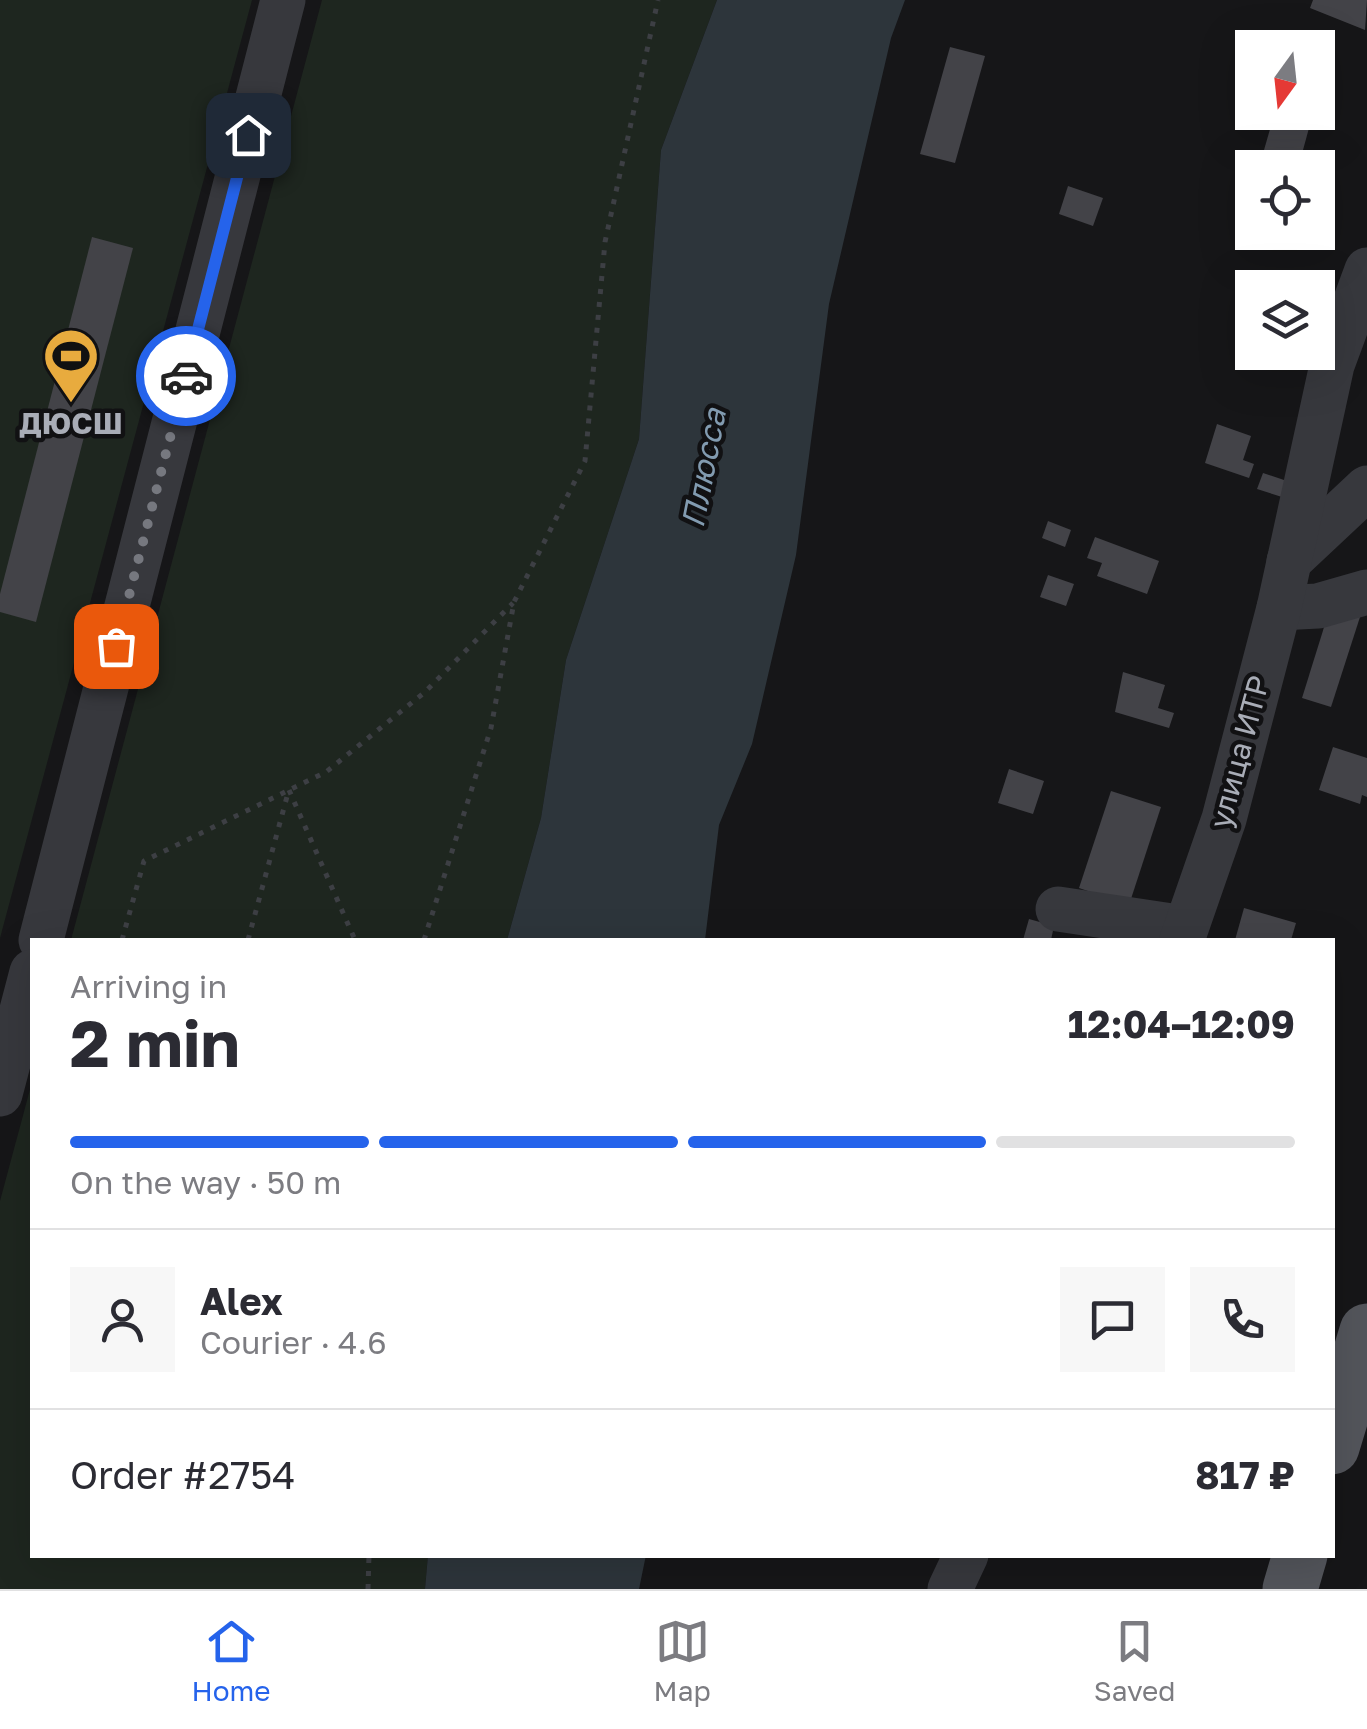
<!DOCTYPE html>
<meta charset="utf-8">
<style>
:root{--surface:#fff;--page:#f7f7f7;--text:#2b2b33;--muted:#7c7c81;--line:#e1e1e2;--accent:#2563eb}
body{margin:0;font-family:"Golos Text",sans-serif;background:var(--page);color:var(--text);height:100vh;display:flex;flex-direction:column;font-size:38px;white-space:nowrap}
*{box-sizing:border-box;margin:0}
p{font-size:32px;color:var(--muted)}
.icon{flex:none;width:55px;height:55px;fill:none;stroke:currentColor;stroke-width:2;stroke-linecap:round;stroke-linejoin:round}
.map{position:relative;flex:1;overflow:hidden}
.side{position:absolute;left:30px;top:938px;width:1305px;height:620px;display:flex;flex-direction:column;background:var(--surface);border-radius:0px;box-shadow:0 10px 40px #0002}
.side>*{flex:none}
.needle{width:65px;rotate:195deg}
.controls{position:absolute;left:1235px;top:30px;display:grid;gap:20px}
.controls a{display:grid;place-items:center;width:100px;height:100px;border-radius:0px;background:var(--surface);box-shadow:0 10px 40px #0002;font-size:50px}
.pin{position:absolute;display:grid;place-items:center;width:85px;height:85px;color:#fff;margin:-42px;border-radius:20px;box-shadow:0 5px 15px #0006}
.courier{position:absolute;display:grid;place-items:center;width:100px;height:100px;margin:-50px;border:8px solid #2563eb;border-radius:50%;background:#fff;color:#222;box-shadow:0 2px 12px #0007}
.headline em{font-style:normal;font-weight:700}
.headline div{display:flex;flex-direction:column-reverse}
.headline{display:flex;align-items:center;justify-content:space-between;height:170px;padding:0 40px}
h1{font-size:65px;font-weight:700;line-height:75px}
.bar{display:grid;grid-template-columns:repeat(4,1fr);gap:15px 10px;align-content:center;height:120px;padding:0 40px}
.bar i{height:12px;border-radius:8px;background:var(--line)}
.bar .active{background:var(--accent)}
.bar p{grid-column:span 4}
.line{display:flex;align-items:center;gap:25px;padding:0 40px;border-top:2px solid var(--line)}
.line div{flex:1}
.round{display:grid;place-items:center;flex:none;width:105px;height:105px;border-radius:0px;background:var(--page)}
.menu{display:flex;justify-content:space-around;align-items:center;height:140px;border-top:2px solid var(--line);background:var(--surface);font-size:28px;color:var(--muted)}
.menu a{display:grid;justify-items:center;gap:5px}
.menu .active{color:var(--accent)}
.map>svg:first-child{display:block}
.green{fill:#1e261f}
.water{fill:#2d353b}
.building{fill:#434348}
.lines{fill:none;stroke-linecap:round;stroke-linejoin:round}
.path{stroke:#3d3f44;stroke-width:5;stroke-dasharray:5 8;stroke-linecap:butt}
.minor{stroke:#37383d;stroke-width:45}
.major{stroke:#53555b;stroke-width:55}
.done{stroke:#76787f;stroke-width:10;stroke-dasharray:0 18}
.route{stroke:#2563eb;stroke-width:12}
.labels{text-anchor:middle;stroke-width:9;stroke-linejoin:round;paint-order:stroke}
.poi-label{font-size:30px;font-weight:bold;fill:#a9adb7;stroke:#111113}
.street-label{font-size:30px;fill:#a9adb7;stroke:#111113}
.water-label{font-size:32px;font-style:italic;fill:#829bb0;stroke:#111113}
</style>
<div class="map">
<svg width="1367" height="1589" viewBox="0 0 1367 1589">
<rect width="100%" height="100%" fill="#161618"/>
<g class="green">
<polygon points="0,0 252,0 0,938"/>
<polygon points="322,0 717,0 661,150 639,439 566,660 541,818 507,940 71,940"/>
<polygon points="32,1082 32,1555 428,1555 425,1589 0,1589 0,1201"/>
</g>
<g class="water">
<polygon points="717,0 905,0 891,38 829,304 796,555 752,744 719,825 705,940 507,940 541,818 566,660 639,439 661,150"/>
<polygon points="428,1555 646,1555 639,1589 425,1589"/>
</g>
<g class="building">
<polygon points="1313,0 1367,0 1365,30 1310,8"/>
<polygon points="950,47 985,56 955,163 920,154"/>
<polygon points="1275,112 1312,117 1300,161 1264,150"/>
<polygon points="1068,186 1103,198 1093,226 1059,214"/>
<polygon points="92,237 133,248 36,622 0,612 0,594"/>
<polygon points="1217,424 1251,436 1243,460 1254,464 1249,478 1205,463"/>
<polygon points="1263,473 1287,481 1282,497 1257,489"/>
<polygon points="1048,521 1071,530 1065,547 1042,538"/>
<polygon points="1095,537 1159,561 1147,594 1097,576 1102,563 1087,558"/>
<polygon points="1048,575 1074,584 1066,606 1040,597"/>
<polygon points="1330,608 1360,617 1331,707 1302,698"/>
<polygon points="1123,672 1165,685 1158,708 1174,713 1169,728 1115,712"/>
<polygon points="1333,747 1367,758 1367,797 1362,795 1360,804 1319,790"/>
<polygon points="1009,769 1044,781 1033,814 998,803"/>
<polygon points="1111,791 1161,807 1129,905 1079,888"/>
<polygon points="1244,908 1296,923 1291,940 1235,940"/>
<polygon points="1029,919 1054,926 1051,940 1023,940"/>
</g>
<g class="lines">
<g class="path">
<polyline points="289,790 355,940"/>
<polyline points="122,940 144,861 326,772 425,692 513,603"/>
<polyline points="248,940 288,793"/>
<polyline points="424,940 491,728 514,602 585,461 605,242 658,0"/>
<polyline points="368,1589 369,1555"/>
</g>
<g class="minor">
<polyline points="1289,561 1367,488"/>
<polyline points="1279,608 1318,606 1367,592"/>
<polyline points="1058,909 1185,928"/>
<polyline points="41,940 283,0"/>
<polyline points="1182,940 1224,819 1279,608 1332,365 1367,270"/>
<polyline points="0,1094 32,972"/>
<polyline points="950,1589 966,1555"/>
</g>
<g class="major">
<polyline points="1332,1447 1367,1331"/>
<polyline points="1290,1589 1300,1555"/>
</g>
</g>
<g class="lines">
<polyline class="done" points="116,646 186,376"/>
<polyline class="route" points="186,376 248,135"/>
</g>
<defs>
<g id="stadium-pin" transform="scale(2.875)"><path d="M0 17L-7.5 6A9.5 9.5 0 1 1 7.5 6Z" fill="#e8ab3e" stroke="#111113"/><path d="M0-5a6.5 5 0 1 0 0 10a6.5 5 0 1 0 0-10ZM-3.5-1.8h7v3.6h-7Z" fill="#111"/></g>
</defs>
<g fill-rule="evenodd">
<use href="#stadium-pin" x="71" y="356"/>
</g>
<g class="labels">
<g class="poi-label">
<text x="71" y="434">ДЮСШ</text>
</g>
<g class="street-label">
<text transform="translate(1240 752) rotate(-75)" y="10">улица ИТР</text>
</g>
<g class="water-label">
<text transform="translate(704 468) rotate(-79)" y="11">Плюсса</text>
</g>
</g>
</svg>
<div class="controls">
<a><svg class="needle" viewBox="-14 -14 28 28"><path d="M0-13l5 13h-10z" fill="#e53935"/><path d="M0 13l5-13h-10z" fill="#7c7c81"/></svg></a>
<a><svg class="icon" aria-label="locate" viewBox="0 0 24 24"><circle cx="12" cy="12" r="6"/><path d="M12 2v4M12 18v4M2 12h4M18 12h4"/></svg></a>
<a><svg class="icon" aria-label="layers" viewBox="0 0 24 24"><path d="M12 4l9 5-9 5-9-5zM3 14l9 5 9-5"/></svg></a>
</div>
<div class="pin" style="left:116px;top:646px;background:#ea580c"><svg class="icon" aria-label="bag" viewBox="0 0 24 24"><path d="M5 8h14l-1 12H6zM9 8a3 3 0 0 1 6 0"/></svg></div>
<div class="pin" style="left:248px;top:135px;background:#1f2937"><svg class="icon" aria-label="home" viewBox="0 0 24 24"><path d="M3 11l9-7 9 7M6 9v11h12V9"/></svg></div>
<div class="courier" style="left:186px;top:376px"><svg class="icon" aria-label="car" viewBox="0 0 24 24"><path d="M5 17H2v-5l4-1 3-4h7l3 4 3 1v5h-3M9 17h6M6 11h13"/><circle cx="7" cy="17" r="2"/><circle cx="17" cy="17" r="2"/></svg></div>
<section class="side">
<div class="headline"><div><h1>2 min</h1><p>Arriving in</p></div><em>12:04–12:09</em></div>
<div class="bar"><i class="active"></i><i class="active"></i><i class="active"></i><i></i><p>On the way · 50 m</p></div>
<div class="line" style="height:180px"><a class="round"><svg class="icon" aria-label="person" viewBox="0 0 24 24"><circle cx="12" cy="8" r="4"/><path d="M4 21q1-7 8-7t8 7"/></svg></a><div><b>Alex</b><p>Courier · 4.6</p></div><a class="round"><svg class="icon" aria-label="chat" viewBox="0 0 24 24"><path d="M4 5h16v11H9l-5 4z"/></svg></a><a class="round"><svg class="icon" aria-label="phone" viewBox="0 0 24 24"><path d="M5 4h4l2 5-3 2q2 4 5 5l2-3 5 2v4C11 20 4 13 5 4z"/></svg></a></div>
<div class="line" style="height:130px"><div>Order #2754</div><b>817 ₽</b></div>
</section>
</div>
<nav class="menu">
<a class="active"><svg class="icon" aria-label="home" viewBox="0 0 24 24"><path d="M3 11l9-7 9 7M6 9v11h12V9"/></svg>Home</a>
<a><svg class="icon" aria-label="map" viewBox="0 0 24 24"><path d="M3 6l6-2 6 2 6-2v14l-6 2-6-2-6 2zM9 4v14M15 6v14"/></svg>Map</a>
<a><svg class="icon" aria-label="saved" viewBox="0 0 24 24"><path d="M7 4h10v16l-5-4-5 4z"/></svg>Saved</a>
</nav>
